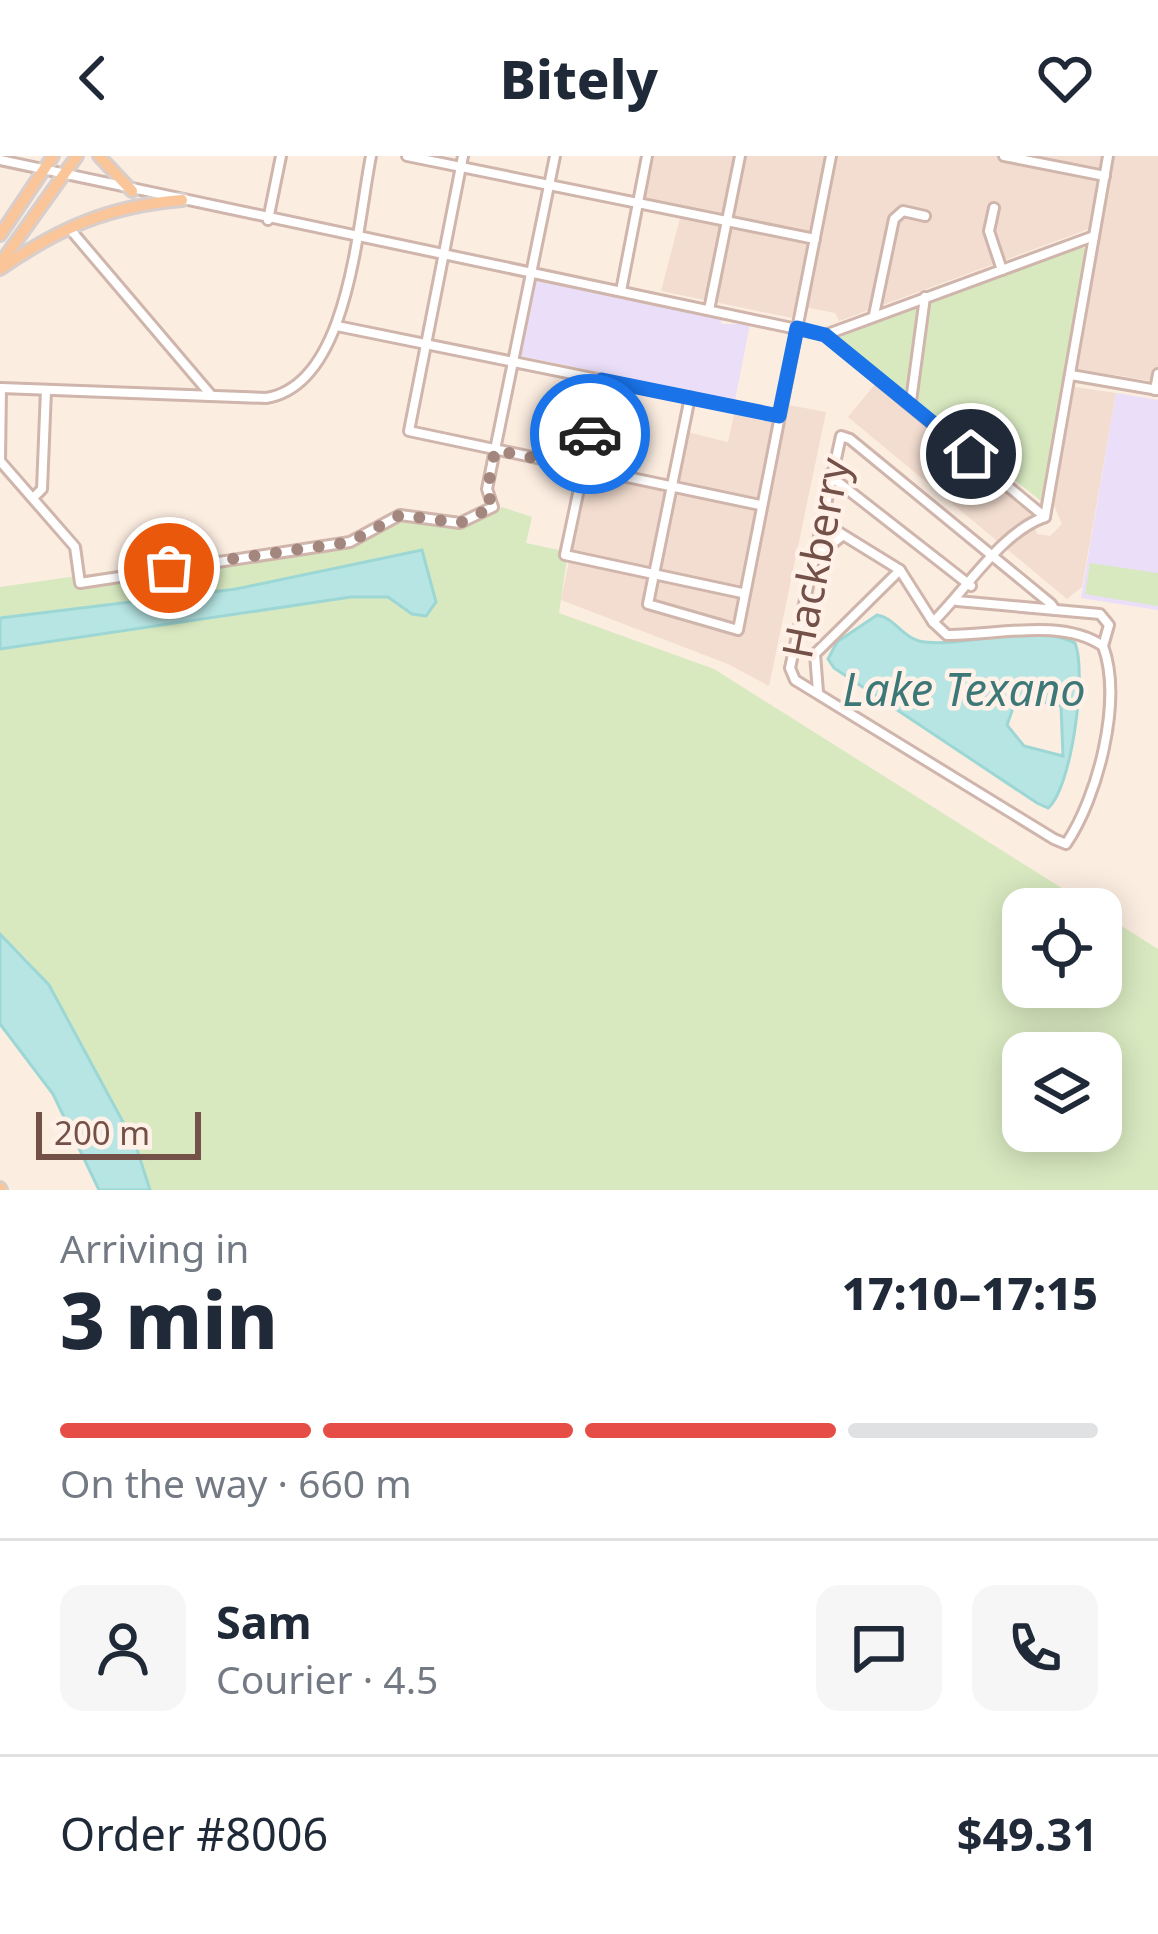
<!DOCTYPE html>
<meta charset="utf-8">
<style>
:root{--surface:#fff;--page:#f6f6f7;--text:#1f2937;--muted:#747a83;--line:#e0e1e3;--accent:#e64d46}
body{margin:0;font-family:"Noto Sans",sans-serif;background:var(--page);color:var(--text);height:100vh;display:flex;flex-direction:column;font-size:45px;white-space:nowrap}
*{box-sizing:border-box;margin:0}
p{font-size:39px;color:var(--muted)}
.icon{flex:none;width:66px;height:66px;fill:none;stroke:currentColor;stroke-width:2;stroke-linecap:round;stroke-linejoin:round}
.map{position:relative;height:1034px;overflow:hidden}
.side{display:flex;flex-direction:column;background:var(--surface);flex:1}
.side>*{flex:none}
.fabs{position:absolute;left:1002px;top:732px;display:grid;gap:24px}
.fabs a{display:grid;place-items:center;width:120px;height:120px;border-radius:24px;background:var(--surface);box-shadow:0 6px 30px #0003;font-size:60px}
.scale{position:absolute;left:36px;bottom:30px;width:165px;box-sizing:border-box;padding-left:12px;border:6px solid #735048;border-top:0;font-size:33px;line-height:42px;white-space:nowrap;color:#735048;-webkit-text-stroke:9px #fff1e7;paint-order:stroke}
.pin{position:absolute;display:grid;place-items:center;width:102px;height:102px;color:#fff;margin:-51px;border:6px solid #fff;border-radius:50%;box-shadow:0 3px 12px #0007}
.courier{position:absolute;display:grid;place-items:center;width:120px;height:120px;margin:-60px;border:9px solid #1a73e8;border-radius:50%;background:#fff;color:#222;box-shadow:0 3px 15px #0007}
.head em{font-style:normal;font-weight:800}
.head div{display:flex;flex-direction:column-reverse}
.head{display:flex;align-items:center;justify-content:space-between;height:204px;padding:0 60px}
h1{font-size:78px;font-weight:800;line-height:90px}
.bar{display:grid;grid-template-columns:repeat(4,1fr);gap:18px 12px;align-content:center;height:144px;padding:0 60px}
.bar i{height:15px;border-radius:9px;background:var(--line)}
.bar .selected{background:var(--accent)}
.bar p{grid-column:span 4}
.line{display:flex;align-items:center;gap:30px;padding:0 60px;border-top:3px solid var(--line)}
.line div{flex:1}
.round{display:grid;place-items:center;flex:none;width:126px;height:126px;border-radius:24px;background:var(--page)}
header{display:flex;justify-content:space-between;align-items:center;height:156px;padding:0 60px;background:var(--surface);font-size:54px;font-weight:800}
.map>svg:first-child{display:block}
.residential{fill:#f3ddd0}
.education{fill:#eadef8}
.green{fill:#d8e9c0;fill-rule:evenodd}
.water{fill:#b6e5e3;stroke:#9dd7d5;stroke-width:3;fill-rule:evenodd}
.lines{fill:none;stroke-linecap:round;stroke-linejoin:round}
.minor-casing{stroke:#cfb5ab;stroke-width:14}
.major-casing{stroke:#d8cecc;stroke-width:16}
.minor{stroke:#fff;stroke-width:8}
.major{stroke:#fbc59a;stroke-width:10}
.done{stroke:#a3877e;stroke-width:12;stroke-dasharray:0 21.6}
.route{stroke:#1a73e8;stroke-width:15}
.labels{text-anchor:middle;stroke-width:9;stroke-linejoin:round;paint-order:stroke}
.street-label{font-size:42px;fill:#735048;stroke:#fff1e7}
.water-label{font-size:45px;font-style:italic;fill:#3c7878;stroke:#fff1e7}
</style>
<header><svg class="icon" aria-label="back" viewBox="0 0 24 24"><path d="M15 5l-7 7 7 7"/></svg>Bitely<svg class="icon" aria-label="heart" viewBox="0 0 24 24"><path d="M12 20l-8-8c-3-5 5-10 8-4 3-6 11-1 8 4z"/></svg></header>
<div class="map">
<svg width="1158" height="1034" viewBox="0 0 1158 1034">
<rect width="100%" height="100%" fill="#fcede1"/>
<g class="residential">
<polygon points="654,0 825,0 792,162 661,135 683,51 645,43"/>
<polygon points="835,0 1101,0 1089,73 839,165 835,157 805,151"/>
<polygon points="1114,0 1158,0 1158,226 1078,213"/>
<polygon points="876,227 1029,356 1037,378 1050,380 1062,368 1053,347 1075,231 1116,237 1082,431 1067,443 848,261"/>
<polygon points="783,248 826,256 769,530 728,508 561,444 587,317 676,336 687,276 728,286 734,258 779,268"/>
</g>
<g class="education">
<polygon points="536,125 722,162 721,168 750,168 735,244 521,200"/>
<polygon points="1116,237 1158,244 1158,454 1081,442"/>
</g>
<g class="green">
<polygon points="1083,91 1087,96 1041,345 835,183 909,150"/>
<path d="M502,351L532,361L526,387L568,396L559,457L714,513L1095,753H1023V831H1101V757L1158,793V1034H150L136,990L66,858L27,803L0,778V431L355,380L402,357L460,371ZM1023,897H1101V975H1023Z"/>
<polygon points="1090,407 1158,417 1158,450 1085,438"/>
</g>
<g class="water">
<polygon points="422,394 436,446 426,460 412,458 388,441 351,441 0,493 0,462 236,433"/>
<path d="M877,459C896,462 903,484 925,486C974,491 1030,465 1075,487C1087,515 1072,632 1048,652L1037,647L834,512L828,503L837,486ZM1042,546L1061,550L1063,600L1024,590L1007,569L1013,552Z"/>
<polygon points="0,778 49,829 136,990 150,1034 99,1034 53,938 0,868"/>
</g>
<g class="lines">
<g class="minor-casing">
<g id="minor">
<polyline points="407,0 815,83"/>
<polyline points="463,0 409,275 760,349"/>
<polyline points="1004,0 1105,20"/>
<polyline points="0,4 825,179 1045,361"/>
<polyline points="994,52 989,75 1002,114"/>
<polyline points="268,64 281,0"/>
<polyline points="69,72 211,239"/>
<polyline points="621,135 647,0"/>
<polyline points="709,154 740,0"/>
<polyline points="874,159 894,63 903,55 925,60"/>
<polyline points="337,170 779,260"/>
<polyline points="825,179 1094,80"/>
<polyline points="1071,219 1158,234"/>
<polyline points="602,224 565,399 742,437"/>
<polyline points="1,232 0,305 75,391 80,427 350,386 400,359 460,367 493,351 487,333 555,0"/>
<path d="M1,232L266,242C349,229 357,70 371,0"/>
<polyline points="1155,234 1158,218"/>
<polyline points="690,241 648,448 738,474 831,0"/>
<polyline points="911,245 925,141"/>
<polyline points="829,319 971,430"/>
<polyline points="33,342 42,333 46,234"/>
<polyline points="819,364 900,414 933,466"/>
<polyline points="812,404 842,380"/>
<polyline points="957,445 1100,458 1109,469 1103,490"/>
<path d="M1055,454L1051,448L850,283L841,280L790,512L795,524L1054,683L1066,688C1098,641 1123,544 1103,490C1061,461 994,480 947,479L933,466C966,434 1001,376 1045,361L1108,0"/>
<polyline points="818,536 815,498 900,414"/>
</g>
</g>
<g class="major-casing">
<g id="major">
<polyline points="99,0 132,35"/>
<polyline points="0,79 53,0"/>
<polyline points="0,108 77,0"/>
<path d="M0,113C59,72 109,50 182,44"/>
<polyline points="0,1032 1,1034"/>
</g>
</g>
<use href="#minor" class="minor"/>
<use href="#major" class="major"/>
</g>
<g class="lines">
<polyline class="done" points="169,412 350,386 400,359 460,367 493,351 487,336 495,294 584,312 590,278"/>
<polyline class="route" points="590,278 602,224 779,260 797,172 825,179 971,298"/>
</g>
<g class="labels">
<g class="street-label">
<text transform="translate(816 402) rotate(-79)" y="15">Hackberry</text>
</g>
<g class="water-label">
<text x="964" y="550">Lake Texano</text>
</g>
</g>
</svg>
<div class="fabs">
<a><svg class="icon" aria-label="locate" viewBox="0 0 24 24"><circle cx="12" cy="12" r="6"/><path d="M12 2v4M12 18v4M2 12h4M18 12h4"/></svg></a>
<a><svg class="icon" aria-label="layers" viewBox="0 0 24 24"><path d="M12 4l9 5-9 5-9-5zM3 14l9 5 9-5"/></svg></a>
</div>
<div class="scale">200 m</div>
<div class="pin" style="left:169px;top:412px;background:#ea580c"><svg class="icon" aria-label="bag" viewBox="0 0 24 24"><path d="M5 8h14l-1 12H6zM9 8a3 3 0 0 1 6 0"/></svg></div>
<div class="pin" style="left:971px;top:298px;background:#1f2937"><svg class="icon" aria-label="home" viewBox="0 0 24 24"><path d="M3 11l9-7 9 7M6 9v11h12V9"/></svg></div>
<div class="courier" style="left:590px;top:278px"><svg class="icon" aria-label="car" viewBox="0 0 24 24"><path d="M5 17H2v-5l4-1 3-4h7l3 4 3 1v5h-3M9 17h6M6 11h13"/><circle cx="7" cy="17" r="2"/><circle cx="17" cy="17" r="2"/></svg></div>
</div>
<section class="side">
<div class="head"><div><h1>3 min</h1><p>Arriving in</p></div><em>17:10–17:15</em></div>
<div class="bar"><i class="selected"></i><i class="selected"></i><i class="selected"></i><i></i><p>On the way · 660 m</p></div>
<div class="line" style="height:216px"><a class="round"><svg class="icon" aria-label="person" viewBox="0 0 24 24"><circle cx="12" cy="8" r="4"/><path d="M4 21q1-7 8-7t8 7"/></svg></a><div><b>Sam</b><p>Courier · 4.5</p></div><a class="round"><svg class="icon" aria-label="chat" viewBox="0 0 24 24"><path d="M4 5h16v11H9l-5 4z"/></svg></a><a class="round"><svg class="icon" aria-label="phone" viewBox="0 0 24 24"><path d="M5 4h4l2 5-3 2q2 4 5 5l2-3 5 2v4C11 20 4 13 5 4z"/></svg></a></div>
<div class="line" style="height:156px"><div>Order #8006</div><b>$49.31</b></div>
</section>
